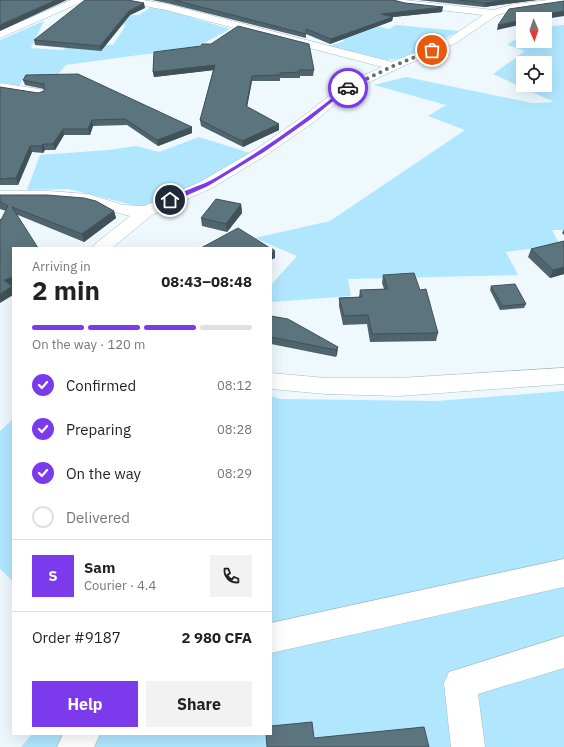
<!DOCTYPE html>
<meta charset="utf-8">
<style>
:root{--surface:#fff;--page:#f2f2f2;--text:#222;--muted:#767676;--line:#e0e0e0;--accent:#7c3aed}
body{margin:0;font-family:"IBM Plex Sans",sans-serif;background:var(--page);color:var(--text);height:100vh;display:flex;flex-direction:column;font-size:15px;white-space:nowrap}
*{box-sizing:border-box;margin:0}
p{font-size:13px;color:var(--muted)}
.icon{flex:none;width:22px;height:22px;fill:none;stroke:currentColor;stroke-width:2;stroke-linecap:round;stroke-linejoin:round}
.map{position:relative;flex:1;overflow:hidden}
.side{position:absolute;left:12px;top:247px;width:260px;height:488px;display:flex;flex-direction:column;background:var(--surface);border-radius:0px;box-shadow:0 4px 16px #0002}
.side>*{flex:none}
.needle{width:26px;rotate:178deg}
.tools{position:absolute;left:516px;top:12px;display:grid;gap:8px}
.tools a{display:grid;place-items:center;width:36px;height:36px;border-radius:0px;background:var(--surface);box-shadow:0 4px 16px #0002;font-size:20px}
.pin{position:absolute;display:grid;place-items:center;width:34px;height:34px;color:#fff;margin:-17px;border:2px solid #fff;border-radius:50%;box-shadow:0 1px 4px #0007}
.courier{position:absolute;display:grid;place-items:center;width:40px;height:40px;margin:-20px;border:3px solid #7c3aed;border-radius:50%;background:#fff;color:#222;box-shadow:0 1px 5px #0007}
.summary em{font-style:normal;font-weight:700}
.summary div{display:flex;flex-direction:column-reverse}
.summary{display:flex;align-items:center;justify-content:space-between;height:68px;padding:0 20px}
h1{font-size:26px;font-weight:700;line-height:30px}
.bar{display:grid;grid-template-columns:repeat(4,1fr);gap:6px 4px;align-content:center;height:48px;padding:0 20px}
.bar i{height:5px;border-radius:3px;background:var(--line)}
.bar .selected{background:var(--accent)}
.bar p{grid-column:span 4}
.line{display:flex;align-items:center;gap:10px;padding:0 20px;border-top:1px solid var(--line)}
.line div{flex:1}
.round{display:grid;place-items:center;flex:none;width:42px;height:42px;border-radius:0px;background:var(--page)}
ol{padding:0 20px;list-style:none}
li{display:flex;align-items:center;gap:12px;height:44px}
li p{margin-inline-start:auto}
li .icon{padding:4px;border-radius:50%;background:var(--accent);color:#fff;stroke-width:4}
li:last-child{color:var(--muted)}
li i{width:22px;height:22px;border:2px solid var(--line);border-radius:50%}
.cta{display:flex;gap:8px;margin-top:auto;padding:8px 20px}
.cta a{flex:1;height:46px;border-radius:0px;background:var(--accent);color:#fff;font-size:16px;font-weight:700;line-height:46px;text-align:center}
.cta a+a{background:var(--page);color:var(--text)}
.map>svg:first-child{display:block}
.green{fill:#b0e7ff;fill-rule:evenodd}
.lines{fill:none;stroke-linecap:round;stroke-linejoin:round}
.minor-casing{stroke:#a3bdc7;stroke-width:1}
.minor{fill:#fff;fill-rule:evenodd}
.wall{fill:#4f646c}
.shaded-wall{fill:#405158}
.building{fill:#5c747e;stroke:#405158}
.route{fill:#7c3aed}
.done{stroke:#656f73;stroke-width:4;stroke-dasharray:0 7.2}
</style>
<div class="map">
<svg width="564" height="747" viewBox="0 0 564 747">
<rect width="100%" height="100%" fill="#eef8fd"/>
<g class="green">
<polygon points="153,6 230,29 193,49 139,55 66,65 56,77 24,78 18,88 0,86 0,40 44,21 31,48 63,50 72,43 113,45 126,25 88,24 105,15 139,15"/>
<polygon points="348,19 389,29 396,25 460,31 404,58 387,60 328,46 345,41 321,23"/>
<path d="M564,25V230H552L560,245L506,252L518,275L348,279L351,296L271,302V285L297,256L255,238L330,221L465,130L428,116L446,105L374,85L406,77L532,103L554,102L493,74L525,51L507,45L523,34V41H545V27ZM523,63H545V85H523Z"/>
<polygon points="199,137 250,153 177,195 141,207 68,189 27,190 40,155 108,150 136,146 159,152"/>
<polygon points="564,391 564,747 21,747 32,734 271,734 271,396 280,399 436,401"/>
<polygon points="13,419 13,581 0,569 0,431"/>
</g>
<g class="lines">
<g class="minor-casing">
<g id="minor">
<polygon points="71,0 84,0 82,2 0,38 0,31"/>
<polygon points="121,0 143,0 167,4 392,62 448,39 483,15 405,6 388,2 386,0 405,0 493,10 514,4 548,0 564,0 564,4 515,10 497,15 456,43 397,69 351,91 315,121 268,154 212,188 152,215 112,248 92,248 95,244 130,216 86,204 49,201 0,201 0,191 49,191 88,194 123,205 144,206 200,182 258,148 305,115 343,85 382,67 166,10 123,2"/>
<polygon points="0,83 39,89 44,90 45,93 44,96 39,97 0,91"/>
<polygon points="564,368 564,384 399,396 326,394 271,389 271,373 326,378 399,378"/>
<polygon points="564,559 564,587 271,653 271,623"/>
<polygon points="564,636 564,668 478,694 485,747 451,747 444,683 449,672"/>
<polygon points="63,734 100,734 94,747 57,747"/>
</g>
</g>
<use href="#minor" class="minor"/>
</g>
<g class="wall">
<polygon points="152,0 393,0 442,12 393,17 392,21 330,44 306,34 306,38 167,3"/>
<polygon points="418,0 537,0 484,7"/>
<polygon points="145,8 130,15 101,51 35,45 34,40"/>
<polygon points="154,52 314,70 313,76 300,76 300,78 280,78 280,81 252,81 247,107 279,124 279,130 243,147 201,126 200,120 213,70 154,77 153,72"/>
<polygon points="26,75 192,133 158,146 127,125 93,126 90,135 64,135 55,150 45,150 43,153 32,152 18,185 0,185 0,87 38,93 44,91 44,89 25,85 23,80"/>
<polygon points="0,195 114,211 116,218 84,242 18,215 12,286 13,295 6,211 0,209"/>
<polygon points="241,204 242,213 227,232 202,226 201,218"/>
<polygon points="564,229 564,235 562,233"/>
<polygon points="564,241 564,274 550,278 528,257 531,249"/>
<polygon points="383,275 420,290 438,333 436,341 370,342 367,324 343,325 339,306 339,298 359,297 360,290 384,289 382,283"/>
<polygon points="491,286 526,304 524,308 500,310 490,290"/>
<polygon points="271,316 338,347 337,354 336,357 271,344"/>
</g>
<g class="shaded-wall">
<polygon points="56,0 67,0 0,31 0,25"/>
<polygon points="506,0 537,0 484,7 485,3"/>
<polygon points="144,3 145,8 130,15 101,51 100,46 129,11"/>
<polygon points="443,7 442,12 393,17 392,21 330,44 331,39 381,14"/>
<polygon points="564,11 564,16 545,19 526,19 547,14"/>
<polygon points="523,20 523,24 497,30 498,25"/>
<polygon points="215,65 215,70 154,77 153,72"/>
<polygon points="252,76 252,81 246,112 246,106"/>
<polygon points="92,120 93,126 90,135 88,129"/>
<polygon points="279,124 279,130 243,147 242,141"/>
<polygon points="192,127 192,133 158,146 157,140"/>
<polygon points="63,129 64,135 55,150 53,144"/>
<polygon points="43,144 45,150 43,153 41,146"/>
<polygon points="30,146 32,152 18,185 16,178"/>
<polygon points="241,204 242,213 227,232 226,224"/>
<polygon points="114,211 116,218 84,242 82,234"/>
<polygon points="275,251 275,258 271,260 271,253"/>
<polygon points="564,267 564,274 550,278 553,270"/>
<polygon points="13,277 13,286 7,288 4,280"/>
<polygon points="12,286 13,288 13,295 0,303 0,294"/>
<polygon points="338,347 337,354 336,357 336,350"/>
</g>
<g class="building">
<polygon points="0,0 56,0 0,25"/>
<polygon points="85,0 128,0 144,3 129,11 100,46 34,40"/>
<polygon points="174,0 393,0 405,3 443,7 381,14 393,17 331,39 306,29 306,34"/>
<polygon points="459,0 506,0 485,3"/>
<polygon points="564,1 564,11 547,14 526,19 523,19 523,20 498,25 509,9"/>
<polygon points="238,26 309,44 314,70 299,70 300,72 280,73 280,75 252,76 246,106 279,124 242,141 200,120 215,65 153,72 154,52 201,46 202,44 211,44"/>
<polygon points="78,74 192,127 157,140 125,119 92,120 88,129 63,129 53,144 43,144 41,146 30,146 16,178 0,179 0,87 38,93 44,91 44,84 23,80 26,75"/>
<polygon points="0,195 47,195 84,198 96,201 114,211 82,234 12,207 38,248 13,248 13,277 4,280 12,286 0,294 0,219 1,220 8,206 0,202"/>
<polygon points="216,199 241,204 226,224 201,218"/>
<polygon points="238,228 270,248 201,248"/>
<polygon points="564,241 564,267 553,270 531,249"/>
<polygon points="271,248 275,251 271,253"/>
<polygon points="414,273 420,290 426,289 438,333 372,334 368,315 344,316 339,298 362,297 360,290 388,289 383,275"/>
<polygon points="515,284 526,304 502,306 491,286"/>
<polygon points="271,316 288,319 338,347 336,350 271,337"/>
<polygon points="312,722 314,738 424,727 429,747 267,747 266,734 271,734 271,726"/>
</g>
<path class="route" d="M346,87L349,88L311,119L264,152L208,186L172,202L167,200C180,191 202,186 217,177C263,150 305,120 346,87Z"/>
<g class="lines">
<polyline class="done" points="348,88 393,66 432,50"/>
</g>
</svg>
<div class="tools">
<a><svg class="needle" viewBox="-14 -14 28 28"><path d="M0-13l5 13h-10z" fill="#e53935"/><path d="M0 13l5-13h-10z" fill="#767676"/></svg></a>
<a><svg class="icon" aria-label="locate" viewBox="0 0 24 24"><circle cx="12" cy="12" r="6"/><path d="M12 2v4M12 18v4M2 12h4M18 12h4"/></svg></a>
</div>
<div class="pin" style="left:432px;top:50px;background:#ea580c"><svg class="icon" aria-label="bag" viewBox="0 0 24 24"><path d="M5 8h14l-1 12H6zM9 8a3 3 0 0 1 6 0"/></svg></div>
<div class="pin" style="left:170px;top:200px;background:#1f2937"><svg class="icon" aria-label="home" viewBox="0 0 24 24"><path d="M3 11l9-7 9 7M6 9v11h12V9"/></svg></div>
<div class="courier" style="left:348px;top:88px"><svg class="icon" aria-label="car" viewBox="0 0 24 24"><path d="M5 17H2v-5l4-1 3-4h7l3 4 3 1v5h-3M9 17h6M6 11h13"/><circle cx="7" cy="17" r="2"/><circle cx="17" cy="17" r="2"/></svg></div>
<section class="side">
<div class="summary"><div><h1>2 min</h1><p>Arriving in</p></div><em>08:43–08:48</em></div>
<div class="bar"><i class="selected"></i><i class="selected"></i><i class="selected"></i><i></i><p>On the way · 120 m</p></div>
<ol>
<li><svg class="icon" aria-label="check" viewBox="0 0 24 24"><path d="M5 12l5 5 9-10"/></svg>Confirmed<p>08:12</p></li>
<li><svg class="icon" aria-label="check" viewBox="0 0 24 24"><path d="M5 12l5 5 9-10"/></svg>Preparing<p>08:28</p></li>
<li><svg class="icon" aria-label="check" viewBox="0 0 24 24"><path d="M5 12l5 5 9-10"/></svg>On the way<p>08:29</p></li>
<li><i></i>Delivered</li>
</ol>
<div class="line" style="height:72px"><b class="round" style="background:var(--accent);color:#fff">S</b><div><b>Sam</b><p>Courier · 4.4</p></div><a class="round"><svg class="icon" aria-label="phone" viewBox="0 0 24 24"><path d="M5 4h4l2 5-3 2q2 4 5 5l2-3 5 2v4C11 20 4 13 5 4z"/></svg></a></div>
<div class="line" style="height:52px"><div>Order #9187</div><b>2 980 CFA</b></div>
<div class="cta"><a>Help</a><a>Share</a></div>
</section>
</div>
